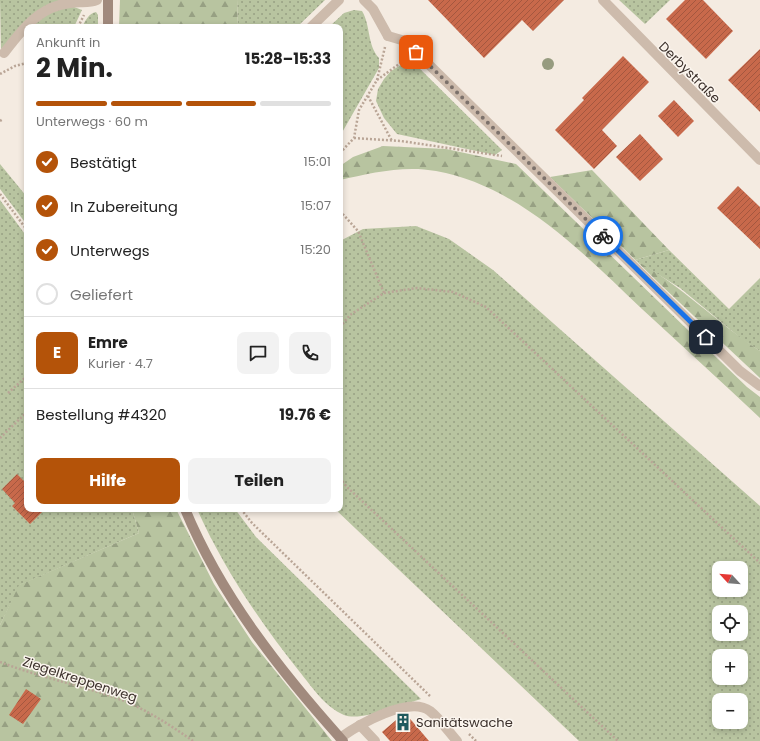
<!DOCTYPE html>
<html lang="de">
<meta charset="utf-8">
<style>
:root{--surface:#fff;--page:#f2f2f2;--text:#222;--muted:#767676;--line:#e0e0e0;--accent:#b45309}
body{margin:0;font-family:Poppins,sans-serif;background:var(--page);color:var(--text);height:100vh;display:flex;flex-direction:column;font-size:15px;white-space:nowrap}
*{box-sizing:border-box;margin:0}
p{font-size:13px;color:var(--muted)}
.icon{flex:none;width:22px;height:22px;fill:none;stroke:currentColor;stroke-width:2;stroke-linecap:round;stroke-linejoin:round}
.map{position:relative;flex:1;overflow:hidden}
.side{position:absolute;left:24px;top:24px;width:319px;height:488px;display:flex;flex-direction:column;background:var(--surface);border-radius:8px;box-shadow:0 2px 6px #0003}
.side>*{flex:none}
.needle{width:26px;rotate:296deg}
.fabs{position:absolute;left:712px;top:561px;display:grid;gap:8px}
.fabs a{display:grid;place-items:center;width:36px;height:36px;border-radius:8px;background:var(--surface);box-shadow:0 2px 6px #0003;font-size:20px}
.pin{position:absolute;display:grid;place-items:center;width:34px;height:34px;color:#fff;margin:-17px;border-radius:8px;box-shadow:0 2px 6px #0006}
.courier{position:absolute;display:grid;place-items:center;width:40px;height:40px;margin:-20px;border:3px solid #1a73e8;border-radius:50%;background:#fff;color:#222;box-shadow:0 1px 5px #0007}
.head em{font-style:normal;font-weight:700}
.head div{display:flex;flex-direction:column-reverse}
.head{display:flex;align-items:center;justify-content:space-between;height:68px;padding:0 12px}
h1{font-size:26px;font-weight:700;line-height:30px}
.bar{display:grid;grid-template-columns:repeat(4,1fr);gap:6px 4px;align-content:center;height:48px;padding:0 12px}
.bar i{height:5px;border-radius:3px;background:var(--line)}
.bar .selected{background:var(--accent)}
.bar p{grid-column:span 4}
.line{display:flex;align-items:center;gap:10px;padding:0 12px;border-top:1px solid var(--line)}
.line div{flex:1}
.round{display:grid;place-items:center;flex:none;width:42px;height:42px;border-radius:8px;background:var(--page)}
ol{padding:0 12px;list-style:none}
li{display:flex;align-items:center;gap:12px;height:44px}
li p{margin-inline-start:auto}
li .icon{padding:4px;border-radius:50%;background:var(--accent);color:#fff;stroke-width:4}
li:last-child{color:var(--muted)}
li i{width:22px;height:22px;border:2px solid var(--line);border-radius:50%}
.cta{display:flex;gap:8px;margin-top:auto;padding:8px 12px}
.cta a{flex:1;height:46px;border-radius:8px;background:var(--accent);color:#fff;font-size:16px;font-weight:700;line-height:46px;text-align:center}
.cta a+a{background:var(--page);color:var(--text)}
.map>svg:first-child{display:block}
.grass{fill:url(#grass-dots);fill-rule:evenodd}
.forest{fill:url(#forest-firs)}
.building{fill:url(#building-hatch)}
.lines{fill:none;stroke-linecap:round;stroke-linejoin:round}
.path{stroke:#b9a596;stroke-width:2.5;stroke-dasharray:2 2;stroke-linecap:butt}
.lane{stroke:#cdbbac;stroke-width:10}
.street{stroke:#cdbbac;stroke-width:10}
.secondary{stroke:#a18a7d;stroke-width:10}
.tree{fill:#969b7f}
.done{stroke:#7c716b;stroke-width:4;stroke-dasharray:0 7.2}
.route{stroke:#1a73e8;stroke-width:5}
.labels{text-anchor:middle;stroke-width:3;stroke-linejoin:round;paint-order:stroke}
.street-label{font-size:13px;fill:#3b302b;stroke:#fbf5ee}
.poi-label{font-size:13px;fill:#3b302b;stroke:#fbf5ee;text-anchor:start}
</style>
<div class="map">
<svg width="760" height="741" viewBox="0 0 760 741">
<defs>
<pattern id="grass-dots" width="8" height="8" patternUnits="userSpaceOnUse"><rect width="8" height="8" fill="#b8c4a0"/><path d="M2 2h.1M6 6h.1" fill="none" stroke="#97a083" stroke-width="1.8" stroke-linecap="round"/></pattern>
<pattern id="forest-firs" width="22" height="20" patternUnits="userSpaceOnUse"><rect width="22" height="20" fill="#b8c4a0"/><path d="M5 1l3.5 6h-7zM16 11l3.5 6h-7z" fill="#97a083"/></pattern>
<pattern id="building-hatch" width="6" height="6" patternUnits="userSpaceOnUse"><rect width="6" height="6" fill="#c8694b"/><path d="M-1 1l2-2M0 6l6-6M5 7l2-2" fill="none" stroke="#a4573f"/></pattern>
</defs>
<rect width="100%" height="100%" fill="#f4ebe1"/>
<g class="grass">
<polygon points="0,0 63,0 1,49"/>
<polygon points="237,0 325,0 297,27 238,27"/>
<polygon points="619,0 670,0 645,24"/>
<polygon points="69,5 82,10 74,27 28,27 35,19"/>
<path d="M354,10L362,11C371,26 367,45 379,58V68L340,136V27H329L344,13Z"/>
<path d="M96,12L98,15V27H82C85,21 89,13 96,12Z"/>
<polygon points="404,63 416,65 502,150 495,155 397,134 384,118 376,101 378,89 384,79 391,71"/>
<polygon points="0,164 27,197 27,225 0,189"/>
<polygon points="0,200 27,237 27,509 132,509 139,533 20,585 0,625"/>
<path d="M416,226L449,239L493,270L760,506V741H579L335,509H340V241L363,229ZM719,568H741V590H719ZM719,612H741V634H719ZM719,656H741V678H719ZM719,700H741V722H719Z"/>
<polygon points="669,250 729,309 760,278 760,351 743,340 680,288 635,260"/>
<path d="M197,509H235L256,537L421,699C403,704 361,722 344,715C325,707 312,687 299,671C259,621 223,567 197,509Z"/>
</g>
<g class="forest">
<polygon points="120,0 237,0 238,27 119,27"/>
<path d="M383,146L446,149L516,164L747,387L760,397V418C721,381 681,345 642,309C583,253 519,186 436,171C404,165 370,173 340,180V166L353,157Z"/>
<path d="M592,170L669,250L635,260C682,286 716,322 760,351V378L662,286L550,177Z"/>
<polygon points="132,509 176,509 214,584 252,642 332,741 0,741 0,625 19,585 139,533"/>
</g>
<g class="building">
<polygon points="428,0 564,0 533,31 522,20 484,58"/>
<polygon points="685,0 703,0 733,31 706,59 666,19"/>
<polygon points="760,49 760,112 728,80"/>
<polygon points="623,56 649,82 602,130 617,146 594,169 555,130 584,100 582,98"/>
<polygon points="674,100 694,121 678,137 658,116"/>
<polygon points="640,134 663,159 640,181 616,157"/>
<polygon points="738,186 760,207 760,249 717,208"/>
<polygon points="17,474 27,484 27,509 45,509 30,524 12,506 15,503 2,489"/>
<polygon points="26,689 41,699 23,724 9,715"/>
<polygon points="406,714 429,741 390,741 382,732 402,715"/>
</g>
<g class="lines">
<g class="path">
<polyline points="78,27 84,15"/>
<polyline points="0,74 15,66 27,63"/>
<polyline points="377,80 406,59"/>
<polyline points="368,96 392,141"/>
<polyline points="0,121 3,119"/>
<polyline points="354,138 401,141 502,156"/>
<polyline points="340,153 354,138 359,110 377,80 385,47"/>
<polyline points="0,194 27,230"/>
<polyline points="340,211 358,231 384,293"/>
<polyline points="340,327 350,315 384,293 417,288 453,292 486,307 760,563"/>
<polyline points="8,393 27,376"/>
<polyline points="0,438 27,412"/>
<polyline points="340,478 347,487 618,741"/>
<polyline points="241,509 252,523 430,696"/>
<path d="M0,662C39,677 80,685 119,699C146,709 170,725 193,741"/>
<polyline points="469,734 476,741"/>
</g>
<g class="lane">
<polyline points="388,36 405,41 740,371 760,386"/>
<path d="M4,53C21,31 39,6 70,3C80,1 88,4 97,0"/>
<polyline points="360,725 375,741"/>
<path d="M340,738C358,725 409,695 430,711C440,719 449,732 457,741"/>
</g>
<g class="street">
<polyline points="364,0 373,9 388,36"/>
<polyline points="603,0 760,160"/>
<polyline points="311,27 339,0"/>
</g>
<g class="secondary">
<polyline points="108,27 108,0"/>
<path d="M185,509C221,596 281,672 343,741"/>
</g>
</g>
<circle class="tree" cx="548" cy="64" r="6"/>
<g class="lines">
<polyline class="done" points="416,52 603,236"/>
<polyline class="route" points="603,236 706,337"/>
</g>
<defs>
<g id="building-bare" transform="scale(1.38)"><path d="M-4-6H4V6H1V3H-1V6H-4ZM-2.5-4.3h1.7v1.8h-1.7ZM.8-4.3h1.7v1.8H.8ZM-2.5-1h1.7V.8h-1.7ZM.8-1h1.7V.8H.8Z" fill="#1f5a5e" stroke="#fbf5ee" stroke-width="2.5" paint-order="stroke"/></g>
</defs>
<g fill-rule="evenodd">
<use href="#building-bare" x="403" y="722"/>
</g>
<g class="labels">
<g class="street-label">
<text transform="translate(690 72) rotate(45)" y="5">Derbystraße</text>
<text transform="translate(80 679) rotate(18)" y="5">Ziegelkreppenweg</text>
</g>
<g class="poi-label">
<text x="416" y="727">Sanitätswache</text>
</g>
</g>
</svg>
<div class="fabs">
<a><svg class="needle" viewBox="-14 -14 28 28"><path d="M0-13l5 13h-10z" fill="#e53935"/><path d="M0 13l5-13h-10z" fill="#767676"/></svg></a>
<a><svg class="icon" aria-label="locate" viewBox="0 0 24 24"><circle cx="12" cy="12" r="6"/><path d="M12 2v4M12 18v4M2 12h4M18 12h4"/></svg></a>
<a>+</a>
<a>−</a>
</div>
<div class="pin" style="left:416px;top:52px;background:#ea580c"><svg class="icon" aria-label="bag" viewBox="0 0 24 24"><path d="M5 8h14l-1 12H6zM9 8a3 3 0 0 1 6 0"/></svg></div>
<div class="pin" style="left:706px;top:337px;background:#1f2937"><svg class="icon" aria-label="home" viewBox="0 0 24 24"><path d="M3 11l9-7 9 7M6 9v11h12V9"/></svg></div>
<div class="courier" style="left:603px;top:236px"><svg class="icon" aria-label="bike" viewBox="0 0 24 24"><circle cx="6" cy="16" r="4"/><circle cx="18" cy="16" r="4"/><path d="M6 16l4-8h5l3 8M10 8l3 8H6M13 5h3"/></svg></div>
<section class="side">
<div class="head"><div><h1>2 Min.</h1><p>Ankunft in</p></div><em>15:28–15:33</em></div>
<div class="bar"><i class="selected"></i><i class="selected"></i><i class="selected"></i><i></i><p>Unterwegs · 60 m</p></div>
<ol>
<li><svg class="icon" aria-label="check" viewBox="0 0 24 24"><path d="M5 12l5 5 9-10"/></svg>Bestätigt<p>15:01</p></li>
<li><svg class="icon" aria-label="check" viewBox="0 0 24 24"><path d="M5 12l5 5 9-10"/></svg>In Zubereitung<p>15:07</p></li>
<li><svg class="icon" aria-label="check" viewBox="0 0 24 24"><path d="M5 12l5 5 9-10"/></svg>Unterwegs<p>15:20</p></li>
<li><i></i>Geliefert</li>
</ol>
<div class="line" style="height:72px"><b class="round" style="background:var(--accent);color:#fff">E</b><div><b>Emre</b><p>Kurier · 4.7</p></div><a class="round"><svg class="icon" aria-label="chat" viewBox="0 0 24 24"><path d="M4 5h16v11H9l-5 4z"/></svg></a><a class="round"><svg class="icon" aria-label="phone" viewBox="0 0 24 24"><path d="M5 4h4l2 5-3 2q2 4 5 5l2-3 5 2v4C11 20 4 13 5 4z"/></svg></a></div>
<div class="line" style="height:52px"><div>Bestellung #4320</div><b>19.76 €</b></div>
<div class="cta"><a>Hilfe</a><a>Teilen</a></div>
</section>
</div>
